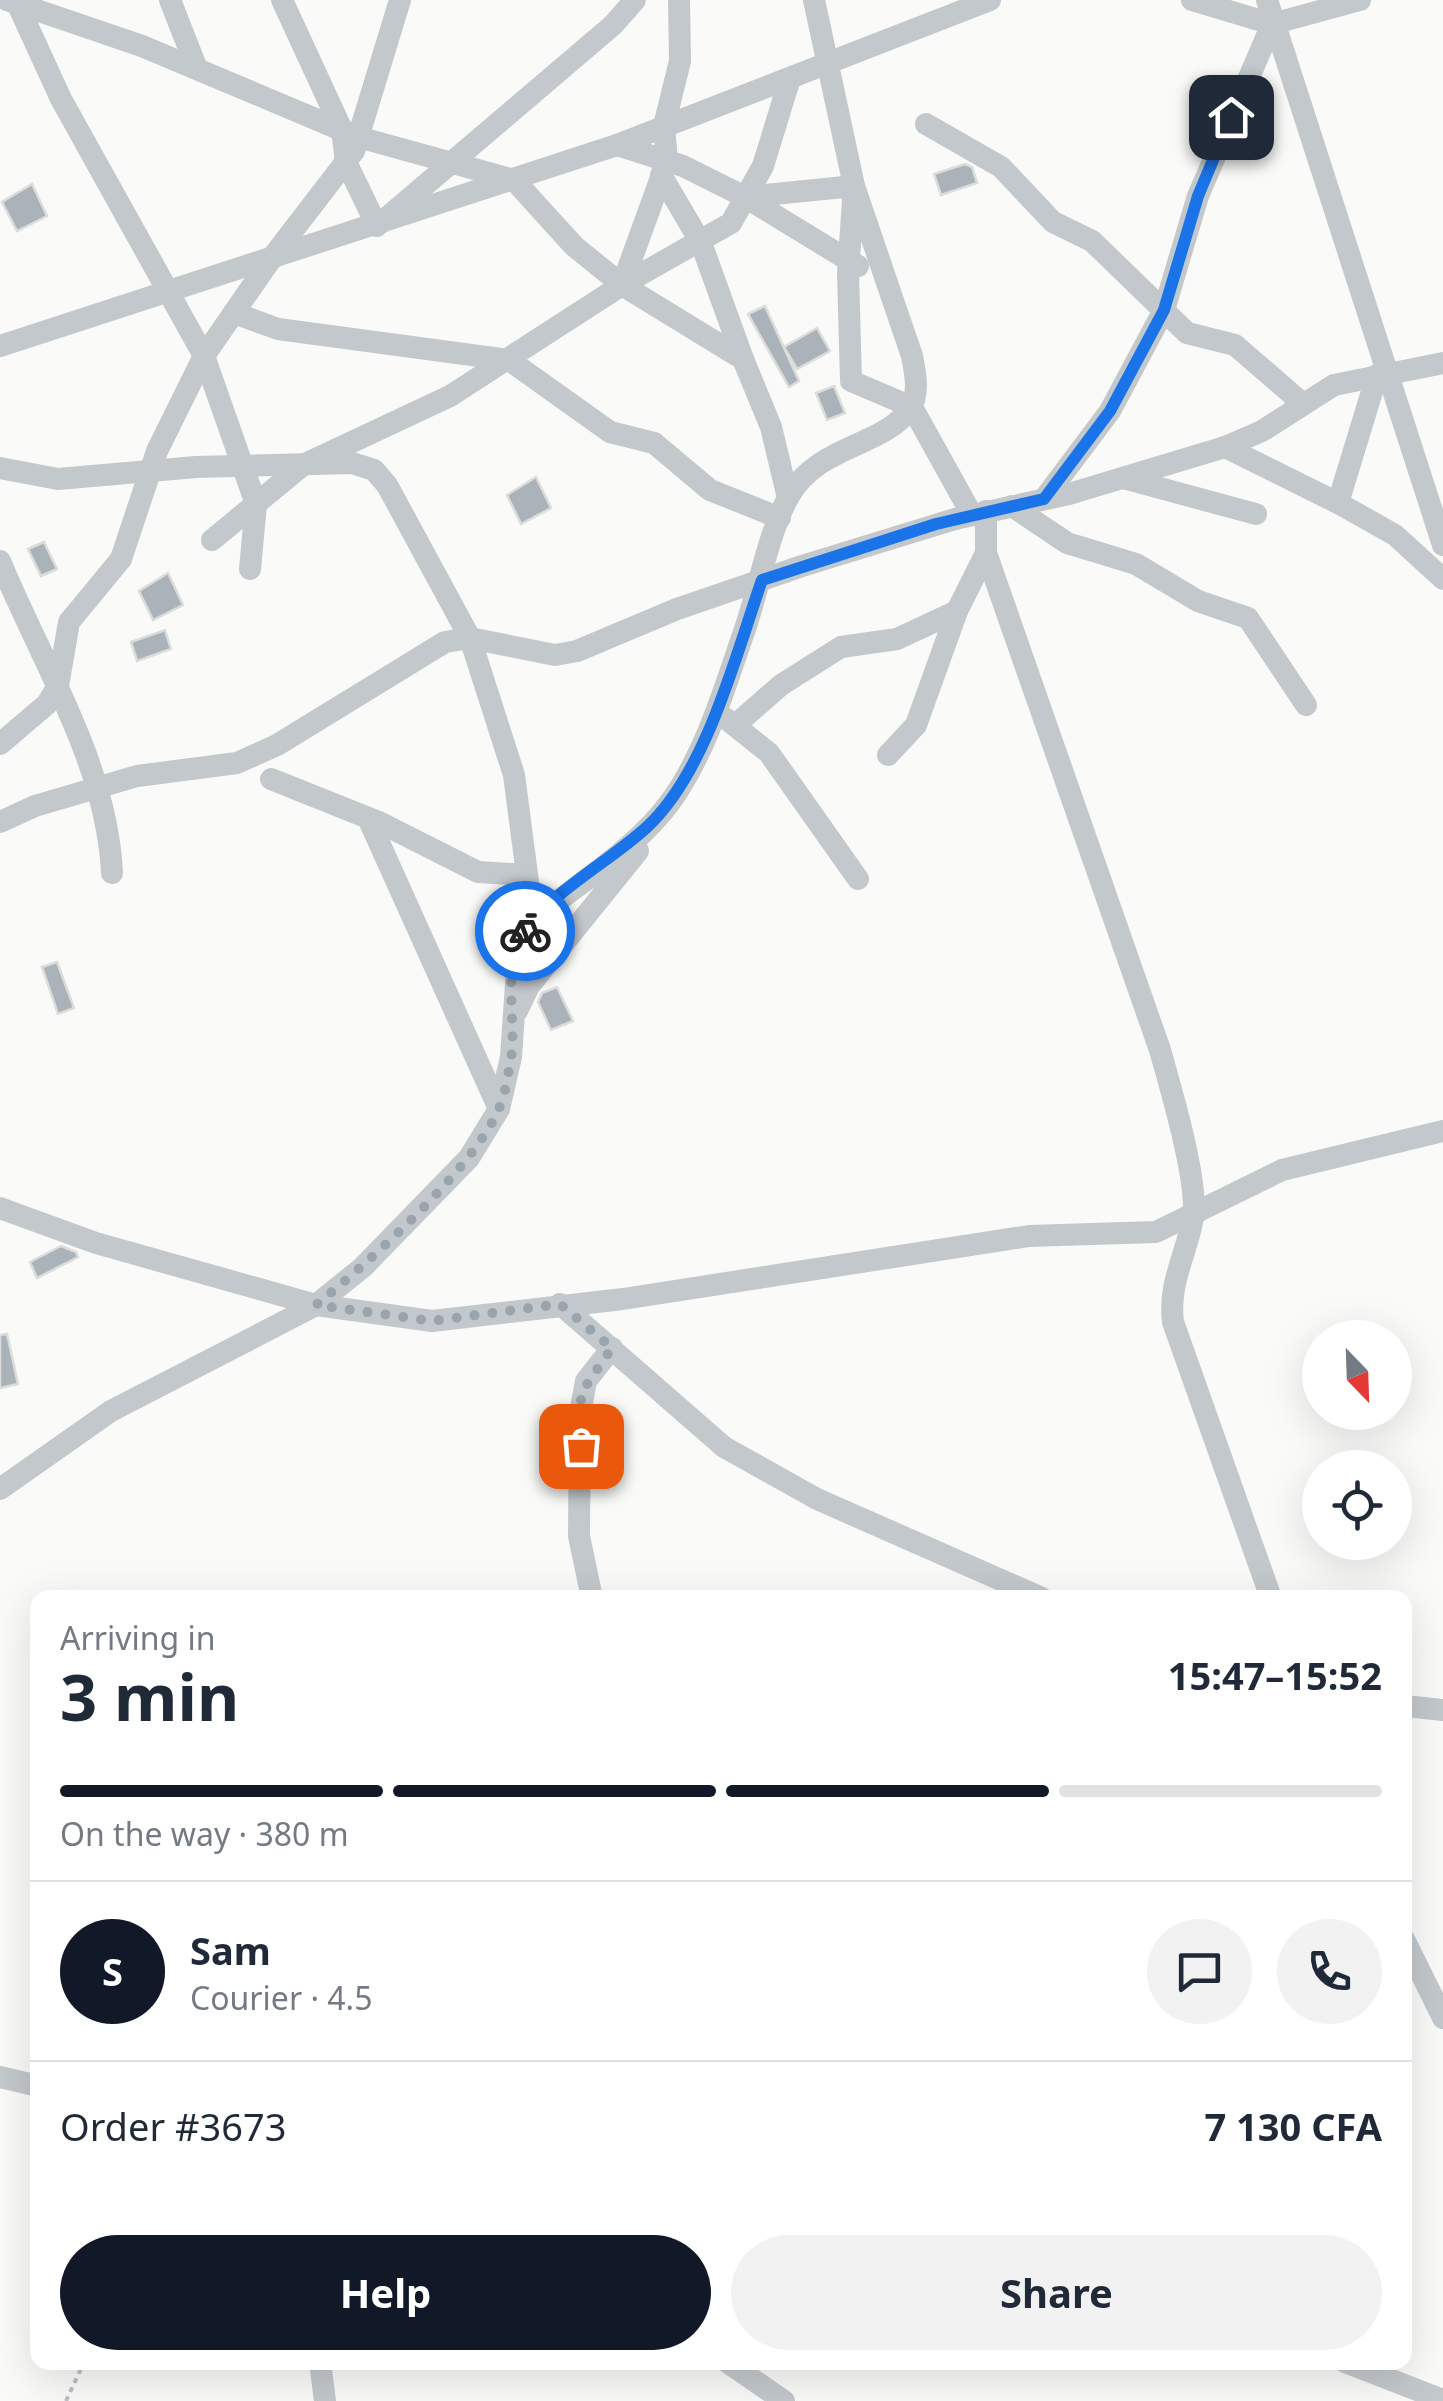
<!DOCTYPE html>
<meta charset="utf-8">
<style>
:root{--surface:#fff;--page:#f2f2f3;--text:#1f2937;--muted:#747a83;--line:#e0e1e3;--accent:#111827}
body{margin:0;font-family:"Noto Sans",sans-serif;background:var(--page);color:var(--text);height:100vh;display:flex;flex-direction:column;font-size:38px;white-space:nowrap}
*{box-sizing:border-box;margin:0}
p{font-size:32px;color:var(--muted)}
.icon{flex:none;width:55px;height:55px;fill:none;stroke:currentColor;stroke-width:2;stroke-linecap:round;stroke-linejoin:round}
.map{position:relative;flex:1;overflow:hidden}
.side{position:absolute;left:30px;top:1590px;width:1382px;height:780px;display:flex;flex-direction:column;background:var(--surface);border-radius:20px;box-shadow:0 10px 40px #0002}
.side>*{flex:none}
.needle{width:65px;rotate:157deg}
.buttons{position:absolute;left:1302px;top:1320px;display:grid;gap:20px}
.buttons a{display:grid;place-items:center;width:110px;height:110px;border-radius:50%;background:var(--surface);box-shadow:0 10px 40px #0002;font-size:50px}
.pin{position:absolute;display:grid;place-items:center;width:85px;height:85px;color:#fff;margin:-42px;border-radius:20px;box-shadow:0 5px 15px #0006}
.courier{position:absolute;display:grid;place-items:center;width:100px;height:100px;margin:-50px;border:8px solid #1a73e8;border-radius:50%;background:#fff;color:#222;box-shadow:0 2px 12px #0007}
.head em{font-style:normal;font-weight:700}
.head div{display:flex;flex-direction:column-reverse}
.head{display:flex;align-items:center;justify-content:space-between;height:170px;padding:0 30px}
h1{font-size:65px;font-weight:700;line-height:75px}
.bar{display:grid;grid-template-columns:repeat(4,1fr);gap:15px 10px;align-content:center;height:120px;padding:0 30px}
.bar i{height:12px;border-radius:8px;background:var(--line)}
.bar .active{background:var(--accent)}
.bar p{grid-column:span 4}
.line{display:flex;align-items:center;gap:25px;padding:0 30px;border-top:2px solid var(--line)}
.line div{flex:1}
.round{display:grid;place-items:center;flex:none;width:105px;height:105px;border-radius:52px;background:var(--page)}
.primary-button{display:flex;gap:20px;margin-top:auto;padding:20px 30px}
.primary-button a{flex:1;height:115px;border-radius:60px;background:var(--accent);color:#fff;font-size:40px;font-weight:700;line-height:115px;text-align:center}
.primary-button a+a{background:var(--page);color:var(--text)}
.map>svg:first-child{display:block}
.building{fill:#aab3b9;stroke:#dcdcda;stroke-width:2.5}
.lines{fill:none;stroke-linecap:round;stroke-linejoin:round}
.path{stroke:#bbbfc2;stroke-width:4;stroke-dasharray:5 5;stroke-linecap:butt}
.street{stroke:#c3c8cc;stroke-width:22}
.done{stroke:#99a4ac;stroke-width:10;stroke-dasharray:0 18}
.route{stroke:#1a73e8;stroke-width:12}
</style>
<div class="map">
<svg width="1443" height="2401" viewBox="0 0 1443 2401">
<rect width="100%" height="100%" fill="#fafaf8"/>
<g class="building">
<polygon points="965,164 972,167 977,183 941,195 934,174"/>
<polygon points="32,184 47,216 17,231 2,202"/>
<polygon points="765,306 799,381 789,387 748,314"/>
<polygon points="817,328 830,351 797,369 784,347"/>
<polygon points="834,386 845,413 827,420 816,393"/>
<polygon points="536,477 551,508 521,524 507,495"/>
<polygon points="44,542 57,569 41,576 28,549"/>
<polygon points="168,573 183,605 153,620 139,591"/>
<polygon points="165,630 171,649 137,661 131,642"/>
<polygon points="57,962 74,1008 58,1014 42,967"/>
<polygon points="557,987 573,1021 551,1030 538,1002 542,993"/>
<polygon points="61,1246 76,1252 78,1257 37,1278 30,1262"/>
<polygon points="7,1334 18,1384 0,1388 0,1335"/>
</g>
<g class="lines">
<polyline class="path" points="66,2401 84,2362"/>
<g class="street">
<polyline points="7,0 142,46 358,137 514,180 574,246 622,285 743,359 771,427 788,498"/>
<polyline points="170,0 197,69"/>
<polyline points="282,0 342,130 346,162 377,226 613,25 635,0"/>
<polyline points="1192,0 1272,24 1360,0"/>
<polyline points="1267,0 1443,545"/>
<polyline points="17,3 61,99 204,356 256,504 250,569"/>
<polyline points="926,124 1001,167 1053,222 1092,241 1187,333 1235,345 1302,403"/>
<polyline points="617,145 683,166 745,197 858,266"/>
<polyline points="661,175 701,243 743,359"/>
<polyline points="745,197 854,186 848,273 851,381 912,407 972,515"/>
<polyline points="622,285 667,161 664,126 680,61 679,0"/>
<polyline points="234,313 278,329 509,360 610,432 654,443 710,490 780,518"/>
<polyline points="0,346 617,145 990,0"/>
<polyline points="1225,447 1338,503 1377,375"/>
<polyline points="0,468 58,479 196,467 352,463 374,470 387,485 470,638 514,775 533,920"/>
<polyline points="1123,478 1256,514"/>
<polyline points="1044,499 1110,411 1164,310 1198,196 1272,24"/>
<polyline points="1338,503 1395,535 1443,579"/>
<polyline points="1012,506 1067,543 1136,564 1198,601 1248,618 1306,705"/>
<path d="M986,511V553L1160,1050C1170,1086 1199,1183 1193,1217C1187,1254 1168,1282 1173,1322L1271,1598"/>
<polyline points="212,540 303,465 450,396 622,285 731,223 763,166 790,78"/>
<path d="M0,561C41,661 107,763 112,873"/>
<polyline points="725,718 769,753 858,879"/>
<polyline points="741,720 781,685 841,647 897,639 957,611 986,553"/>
<polyline points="0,744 47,704 58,686 69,622 121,559 157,451 204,356 271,259 354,151 400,0"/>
<polyline points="888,755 916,725 957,611"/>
<polyline points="271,779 381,823 478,872 527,875"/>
<polyline points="368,818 499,1109"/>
<polyline points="0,822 35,806 137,776 237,763 277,745 445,642 470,638 555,655 577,651 677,609 802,566 955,519 1069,494 1225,447 1262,431 1334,385 1443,363"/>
<polyline points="517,1011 529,986 638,851"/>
<polyline points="0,1208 96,1243 316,1305 432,1321 623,1299 1029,1236 1156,1232 1282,1170 1443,1131"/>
<polyline points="560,1304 724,1447 817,1499 1042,1598"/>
<path d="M0,1489L111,1411L316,1305L363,1267L469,1158L499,1109L511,1057L519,939L533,920C578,884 637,848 671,801C707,751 726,683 746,626C760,584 768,534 789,496C820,443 885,447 910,408C920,394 915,372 912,356L854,186L814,0"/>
<polyline points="592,1598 579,1536 580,1413 586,1381 612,1348"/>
<polyline points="1405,1706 1443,1710"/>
<polyline points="1405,1941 1443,2018"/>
<polyline points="0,2077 38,2086"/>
<polyline points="320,2362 325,2401"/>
<polyline points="727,2362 784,2401"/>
<polyline points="1345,2362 1443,2400"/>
</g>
</g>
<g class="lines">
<path class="done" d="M525,931C501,963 517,1021 511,1059C508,1075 505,1096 498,1111C470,1172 369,1262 316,1305L432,1321L560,1304L612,1348L581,1393V1446"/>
<path class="route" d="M525,931C555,889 609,862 647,827C707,771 735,657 762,580L936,524L1044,499L1110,411L1164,310L1198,196L1231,117"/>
</g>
</svg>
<div class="buttons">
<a><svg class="needle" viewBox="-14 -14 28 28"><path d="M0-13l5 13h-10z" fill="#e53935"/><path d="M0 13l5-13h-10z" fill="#747a83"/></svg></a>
<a><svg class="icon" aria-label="locate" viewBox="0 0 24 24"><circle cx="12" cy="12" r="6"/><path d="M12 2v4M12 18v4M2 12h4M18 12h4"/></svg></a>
</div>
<div class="pin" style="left:581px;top:1446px;background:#ea580c"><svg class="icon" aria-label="bag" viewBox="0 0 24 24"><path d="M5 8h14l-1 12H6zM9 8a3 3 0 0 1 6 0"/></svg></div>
<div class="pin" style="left:1231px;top:117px;background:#1f2937"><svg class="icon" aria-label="home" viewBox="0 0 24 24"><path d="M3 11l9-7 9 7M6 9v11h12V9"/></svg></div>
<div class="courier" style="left:525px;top:931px"><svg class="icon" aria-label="bike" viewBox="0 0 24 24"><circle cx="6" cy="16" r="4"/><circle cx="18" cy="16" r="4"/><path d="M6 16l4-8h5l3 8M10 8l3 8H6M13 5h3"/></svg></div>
<section class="side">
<div class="head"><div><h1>3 min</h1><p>Arriving in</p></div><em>15:47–15:52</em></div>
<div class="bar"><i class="active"></i><i class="active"></i><i class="active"></i><i></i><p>On the way · 380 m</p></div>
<div class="line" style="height:180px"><b class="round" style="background:var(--accent);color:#fff">S</b><div><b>Sam</b><p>Courier · 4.5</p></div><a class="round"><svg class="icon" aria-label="chat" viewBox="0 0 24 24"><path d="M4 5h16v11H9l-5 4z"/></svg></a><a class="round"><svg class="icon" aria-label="phone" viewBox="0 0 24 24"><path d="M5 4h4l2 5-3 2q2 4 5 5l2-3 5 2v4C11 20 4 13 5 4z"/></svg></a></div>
<div class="line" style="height:130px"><div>Order #3673</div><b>7 130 CFA</b></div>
<div class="primary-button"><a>Help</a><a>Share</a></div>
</section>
</div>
